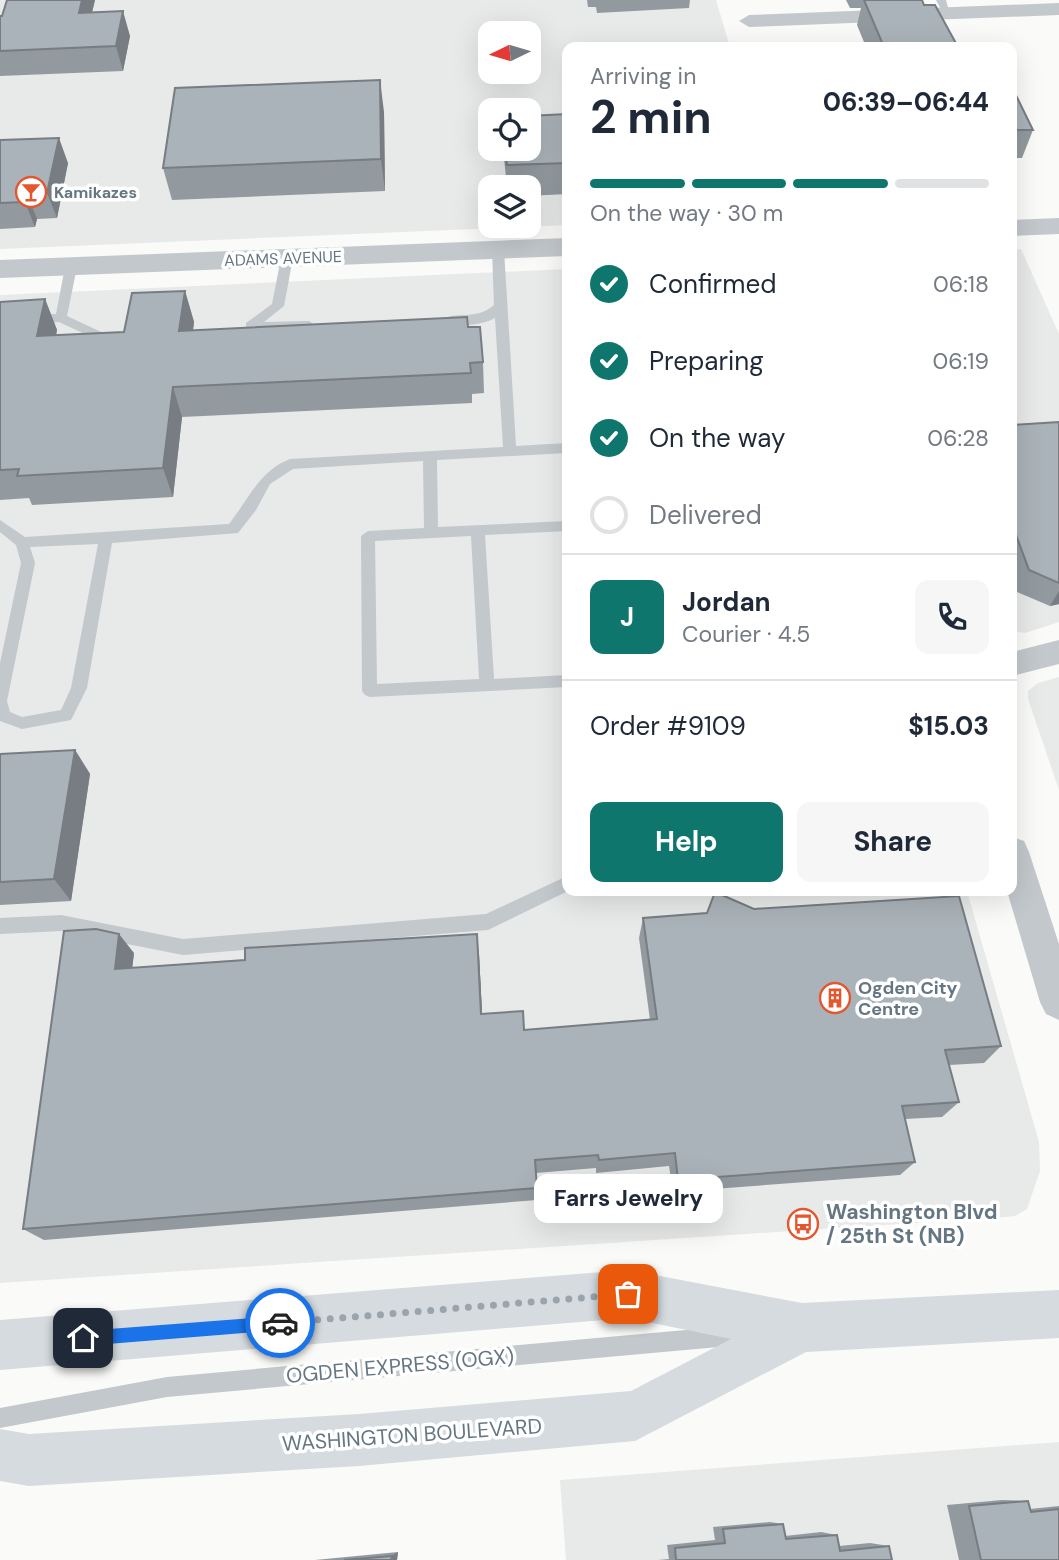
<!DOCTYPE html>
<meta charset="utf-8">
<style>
:root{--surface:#fff;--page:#f6f6f7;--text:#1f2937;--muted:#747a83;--line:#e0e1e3;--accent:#0f766e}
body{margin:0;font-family:"DM Sans",sans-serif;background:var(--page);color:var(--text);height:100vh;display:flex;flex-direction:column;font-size:26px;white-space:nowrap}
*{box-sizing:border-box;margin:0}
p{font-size:23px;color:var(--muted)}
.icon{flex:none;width:38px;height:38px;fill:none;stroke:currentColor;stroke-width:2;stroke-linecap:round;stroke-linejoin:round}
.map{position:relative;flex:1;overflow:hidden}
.side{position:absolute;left:562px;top:42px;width:455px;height:854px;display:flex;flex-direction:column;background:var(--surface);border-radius:14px;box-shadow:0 7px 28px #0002}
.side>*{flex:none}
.needle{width:46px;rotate:265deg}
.fabs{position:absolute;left:478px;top:21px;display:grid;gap:14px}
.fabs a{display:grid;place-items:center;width:63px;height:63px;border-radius:14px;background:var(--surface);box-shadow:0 7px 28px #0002;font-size:35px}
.pin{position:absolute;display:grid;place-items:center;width:60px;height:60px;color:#fff;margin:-30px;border-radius:14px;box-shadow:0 4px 10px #0006}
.courier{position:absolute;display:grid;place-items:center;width:70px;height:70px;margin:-35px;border:5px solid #1a73e8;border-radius:50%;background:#fff;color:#222;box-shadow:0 2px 9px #0007}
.bubble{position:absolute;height:49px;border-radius:14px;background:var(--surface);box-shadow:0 7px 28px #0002;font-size:23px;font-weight:700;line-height:49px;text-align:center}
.head em{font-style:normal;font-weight:700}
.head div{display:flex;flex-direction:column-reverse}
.head{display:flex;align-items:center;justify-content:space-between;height:119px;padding:0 28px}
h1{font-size:46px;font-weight:700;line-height:52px}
.bar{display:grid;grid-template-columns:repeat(4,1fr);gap:10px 7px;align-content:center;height:84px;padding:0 28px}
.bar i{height:9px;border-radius:5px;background:var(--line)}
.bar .selected{background:var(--accent)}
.bar p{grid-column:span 4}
.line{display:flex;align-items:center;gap:18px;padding:0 28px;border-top:2px solid var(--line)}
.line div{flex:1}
.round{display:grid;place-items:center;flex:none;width:74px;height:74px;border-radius:14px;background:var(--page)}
ol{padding:0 28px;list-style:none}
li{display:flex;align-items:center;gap:21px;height:77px}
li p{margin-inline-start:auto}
li .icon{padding:7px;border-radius:50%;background:var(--accent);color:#fff;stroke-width:4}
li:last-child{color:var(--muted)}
li i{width:38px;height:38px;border:4px solid var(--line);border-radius:50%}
.cta{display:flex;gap:14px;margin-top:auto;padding:14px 28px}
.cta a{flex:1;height:80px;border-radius:14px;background:var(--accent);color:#fff;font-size:28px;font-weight:700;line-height:80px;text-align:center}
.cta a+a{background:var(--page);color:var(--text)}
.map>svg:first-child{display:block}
.built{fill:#e8e9e9;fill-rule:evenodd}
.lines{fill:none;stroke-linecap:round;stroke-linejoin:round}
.service{fill:#c3c8cc;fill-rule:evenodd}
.minor{fill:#c3c8cc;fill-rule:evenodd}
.tertiary{fill:#c3c8cc;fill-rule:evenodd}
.primary{fill:#d6dbdf;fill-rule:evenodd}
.wall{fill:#929a9f}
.shaded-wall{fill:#777d82}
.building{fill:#aab3b9;stroke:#777d82;stroke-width:2}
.route{fill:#1a73e8}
.done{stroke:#99a4ac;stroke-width:7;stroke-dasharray:0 12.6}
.labels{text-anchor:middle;stroke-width:7;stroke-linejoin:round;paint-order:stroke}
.far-poi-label{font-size:16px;font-weight:bold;fill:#657683;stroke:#fff;text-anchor:start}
.far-street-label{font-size:16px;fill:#657683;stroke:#fff}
.poi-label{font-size:18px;font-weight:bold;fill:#657683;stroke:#fff;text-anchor:start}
.near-poi-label{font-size:21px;font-weight:bold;fill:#657683;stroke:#fff;text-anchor:start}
.near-street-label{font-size:21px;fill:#657683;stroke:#fff}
</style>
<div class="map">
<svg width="1059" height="1560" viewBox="0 0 1059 1560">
<rect width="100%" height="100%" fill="#fafaf8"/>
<g class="built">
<path d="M0,0H716L730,47H567V225L0,249ZM490,33H528V72H490ZM490,110H528V149H490ZM490,187H528V226H490Z"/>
<polygon points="1021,249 1059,334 1059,622 1025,633 1012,631 1012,250"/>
<polygon points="567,269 567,891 967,891 1039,1142 1040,1171 1027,1209 1015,1216 1005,1217 0,1283 0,295"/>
<polygon points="1059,677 1059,790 1028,699 1028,691 1038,683"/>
<polygon points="1059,1442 1059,1560 566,1560 560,1480"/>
</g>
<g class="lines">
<g class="service">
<polygon points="936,0 946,0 950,15 944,15"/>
<path d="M498,246L504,250L516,446L567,443V453L437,460L438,527L567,521V531L485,535L494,679L567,675V687L370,697L365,695L362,691L361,536L368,531L424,528L423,461L293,469L270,484L256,510L238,533L112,543L87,688L71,720L22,729L0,721V663L21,563L16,545L0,532V520L25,537L229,524C248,500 260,470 290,459L503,447L495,318C484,325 451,329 441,321C456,309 475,322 494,305L492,250ZM471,536L479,679L377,684L375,541ZM98,544L71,688L61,710L22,717L10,712L7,701L35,563L30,547Z"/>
<polygon points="287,254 293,258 284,306 264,322 309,321 315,325 309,329 246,329 246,323 272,304 281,258"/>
<polygon points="71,263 77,267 67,316 112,337 112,343 104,343 59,322 0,324 0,316 56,314 65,267"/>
<polygon points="567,876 568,891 488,930 183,955 61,931 0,934 0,918 61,915 183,939 486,914"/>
<polygon points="741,1325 748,1328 751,1335 748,1342 741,1345 167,1397 0,1428 0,1408 167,1377"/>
</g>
<g class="minor">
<polygon points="1059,3 1059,15 749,27 739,21 749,15"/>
<polygon points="1059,640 1059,664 1012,676 1012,652"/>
<polygon points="1012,837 1024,841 1029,852 1059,944 1059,1020 1046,1014 1040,1002 1007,891 1012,891"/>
</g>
<g class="tertiary">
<polygon points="1059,218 1059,234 1012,236 1012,220"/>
<polygon points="567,238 567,256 0,278 0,260"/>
</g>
<polygon class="primary" points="628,1270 802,1303 1059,1290 1059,1338 806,1352 635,1441 359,1466 29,1486 0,1481 0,1429 29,1434 359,1414 631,1391 731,1339 628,1318 0,1370 0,1320"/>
</g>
<g class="wall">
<polygon points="7,0 95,0 92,12 130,36 123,71 0,76 0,16 2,16"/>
<polygon points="587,0 690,0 689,8 597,13 596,7 588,7"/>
<polygon points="846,0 922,0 924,5 958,47 866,47 857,25 861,8 850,8"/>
<polygon points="1012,87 1033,130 1022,158 1012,158"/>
<polygon points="384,112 385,191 172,200 163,168"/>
<polygon points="567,114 567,194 528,196 528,187 507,187 503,149 528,149"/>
<polygon points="0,140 68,163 57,218 37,219 35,227 0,229"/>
<polygon points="185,291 194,322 193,330 468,327 483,362 484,393 472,394 472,403 182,417 173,497 32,505 29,498 0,500 0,302 45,299 57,330 56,335 124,332"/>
<polygon points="1059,422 1059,604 1050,606 1017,592 1012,577 1012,425"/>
<polygon points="75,750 90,774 71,901 0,905 0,754"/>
<polygon points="643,918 1001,1046 984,1063 949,1065 959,1102 942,1117 905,1119 915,1162 900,1175 673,1192 669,1166 596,1173 596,1168 536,1173 537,1200 44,1240 23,1229 134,953 132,968 479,954 482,1014 524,1030 650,1020 639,938"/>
<polygon points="1002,1500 1028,1501 1030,1509 1059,1506 1059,1560 959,1560 947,1505"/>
<polygon points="770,1522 783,1524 785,1536 821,1532 837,1535 839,1546 870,1543 889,1546 892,1560 658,1560 669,1559 667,1545 715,1540 713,1527"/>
<polygon points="398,1552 397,1560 315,1560"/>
</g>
<g class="shaded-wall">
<polygon points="82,0 95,0 86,37 79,13"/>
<polygon points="123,11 130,36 123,71 116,46"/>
<polygon points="380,80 384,112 385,191 381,159"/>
<polygon points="59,138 68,163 57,218 47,193"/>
<polygon points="27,194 37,219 35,227 25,202"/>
<polygon points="185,291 194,322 189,361 179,331"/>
<polygon points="45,299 57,330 50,367 37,336"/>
<polygon points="173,387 182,417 173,497 163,468"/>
<polygon points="1059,591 1059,604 1050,606"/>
<polygon points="75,750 90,774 71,901 54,879"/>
<polygon points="119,934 134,953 130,988 115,969"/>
<polygon points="477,934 479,954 483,1032 481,1014"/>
<polygon points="398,1552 397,1560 391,1560 392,1556"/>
</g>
<g class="building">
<polygon points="7,0 82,0 79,13 123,11 116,46 0,51 0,16 2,16"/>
<polygon points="864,0 922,0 924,5 935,5 958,47 884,47"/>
<polygon points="380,80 381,159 163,168 175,88"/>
<polygon points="1012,87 1033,130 1012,130"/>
<polygon points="567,114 567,163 507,165 505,149 528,149 528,116"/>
<polygon points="59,138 47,193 27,194 25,202 0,203 0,140"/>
<polygon points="185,291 179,331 467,317 468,327 480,327 483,362 470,363 471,373 173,387 163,468 17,476 19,469 0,470 0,302 45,299 37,336 124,332 132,293"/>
<polygon points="1059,422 1059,583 1029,570 1012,524 1012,425"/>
<polygon points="75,750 54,879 0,882 0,754"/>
<polygon points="715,892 754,909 959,896 1001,1046 945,1050 959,1102 902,1106 915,1162 678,1180 675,1153 599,1160 598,1155 535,1160 537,1188 23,1229 64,931 96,929 119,934 115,969 245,960 245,948 477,934 481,1014 523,1011 524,1030 657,1019 643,918 707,913"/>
<polygon points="1028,1501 1031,1512 1059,1509 1059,1560 981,1560 969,1506"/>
<polygon points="783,1524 786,1539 837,1535 840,1551 889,1546 892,1560 676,1560 675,1548 725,1543 723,1529"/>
<polygon points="392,1556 391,1560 344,1560"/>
</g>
<polygon class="route" points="280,1316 287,1323 280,1330 83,1346 76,1338 83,1331"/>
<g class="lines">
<polyline class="done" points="280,1323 628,1294"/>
</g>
<defs>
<g id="bar-ring" transform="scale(1.575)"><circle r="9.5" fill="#fff" stroke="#e4572e" stroke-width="1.5"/><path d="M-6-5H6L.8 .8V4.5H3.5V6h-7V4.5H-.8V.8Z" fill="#e4572e"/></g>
<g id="building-ring" transform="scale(1.575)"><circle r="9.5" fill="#fff" stroke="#e4572e" stroke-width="1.5"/><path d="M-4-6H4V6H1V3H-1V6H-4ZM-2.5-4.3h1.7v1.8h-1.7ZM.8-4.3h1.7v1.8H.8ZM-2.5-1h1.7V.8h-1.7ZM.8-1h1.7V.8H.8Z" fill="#e4572e"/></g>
<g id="bus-ring" transform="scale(1.575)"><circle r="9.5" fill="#fff" stroke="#e4572e" stroke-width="1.5"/><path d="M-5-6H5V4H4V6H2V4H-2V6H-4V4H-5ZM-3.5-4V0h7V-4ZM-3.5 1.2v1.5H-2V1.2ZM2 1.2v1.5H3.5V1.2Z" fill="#e4572e"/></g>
</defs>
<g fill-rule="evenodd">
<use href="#bar-ring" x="31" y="192"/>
<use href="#building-ring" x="835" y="998"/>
<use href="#bus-ring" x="803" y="1224"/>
</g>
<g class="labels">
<g class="far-poi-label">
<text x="54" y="198">Kamikazes</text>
</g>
<g class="far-street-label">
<text transform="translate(283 258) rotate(-2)" y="6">ADAMS AVENUE</text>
</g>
<g class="poi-label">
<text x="858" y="994">Ogden City<tspan x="858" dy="21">Centre</tspan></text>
</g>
<g class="near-poi-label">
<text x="826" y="1219">Washington Blvd<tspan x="826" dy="24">/ 25th St (NB)</tspan></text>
</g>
<g class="near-street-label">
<text transform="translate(400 1366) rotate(-5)" y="7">OGDEN EXPRESS (OGX)</text>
<text transform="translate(412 1435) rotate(-4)" y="7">WASHINGTON BOULEVARD</text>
</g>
</g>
</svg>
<div class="fabs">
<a><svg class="needle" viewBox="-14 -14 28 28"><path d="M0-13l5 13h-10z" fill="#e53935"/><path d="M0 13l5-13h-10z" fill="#747a83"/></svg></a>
<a><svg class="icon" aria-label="locate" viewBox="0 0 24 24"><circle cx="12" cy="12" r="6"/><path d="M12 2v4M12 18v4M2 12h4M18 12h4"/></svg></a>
<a><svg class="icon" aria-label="layers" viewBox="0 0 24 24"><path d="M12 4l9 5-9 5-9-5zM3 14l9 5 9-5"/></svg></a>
</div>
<div class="pin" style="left:628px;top:1294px;background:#ea580c"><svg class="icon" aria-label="bag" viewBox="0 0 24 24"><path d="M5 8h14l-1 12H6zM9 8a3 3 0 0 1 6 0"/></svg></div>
<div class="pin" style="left:83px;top:1338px;background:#1f2937"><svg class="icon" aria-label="home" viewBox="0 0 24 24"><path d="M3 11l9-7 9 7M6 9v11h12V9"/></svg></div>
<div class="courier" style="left:280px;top:1323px"><svg class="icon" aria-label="car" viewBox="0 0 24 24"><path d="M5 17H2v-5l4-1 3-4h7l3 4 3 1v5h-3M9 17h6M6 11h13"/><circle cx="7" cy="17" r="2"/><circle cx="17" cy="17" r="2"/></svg></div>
<div class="bubble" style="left:534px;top:1174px;width:189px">Farrs Jewelry</div>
<section class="side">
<div class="head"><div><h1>2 min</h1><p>Arriving in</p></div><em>06:39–06:44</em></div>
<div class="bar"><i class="selected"></i><i class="selected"></i><i class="selected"></i><i></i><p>On the way · 30 m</p></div>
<ol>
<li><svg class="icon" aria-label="check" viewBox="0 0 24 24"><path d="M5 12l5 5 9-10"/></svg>Confirmed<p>06:18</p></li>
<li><svg class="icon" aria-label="check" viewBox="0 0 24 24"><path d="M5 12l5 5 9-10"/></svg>Preparing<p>06:19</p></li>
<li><svg class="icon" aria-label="check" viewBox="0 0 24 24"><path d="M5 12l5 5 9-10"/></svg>On the way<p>06:28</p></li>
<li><i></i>Delivered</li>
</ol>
<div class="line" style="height:126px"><b class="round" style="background:var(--accent);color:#fff">J</b><div><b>Jordan</b><p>Courier · 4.5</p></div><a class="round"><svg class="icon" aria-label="phone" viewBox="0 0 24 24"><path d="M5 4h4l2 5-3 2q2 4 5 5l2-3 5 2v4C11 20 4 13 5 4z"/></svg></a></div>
<div class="line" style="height:91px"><div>Order #9109</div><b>$15.03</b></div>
<div class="cta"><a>Help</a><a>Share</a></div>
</section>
</div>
